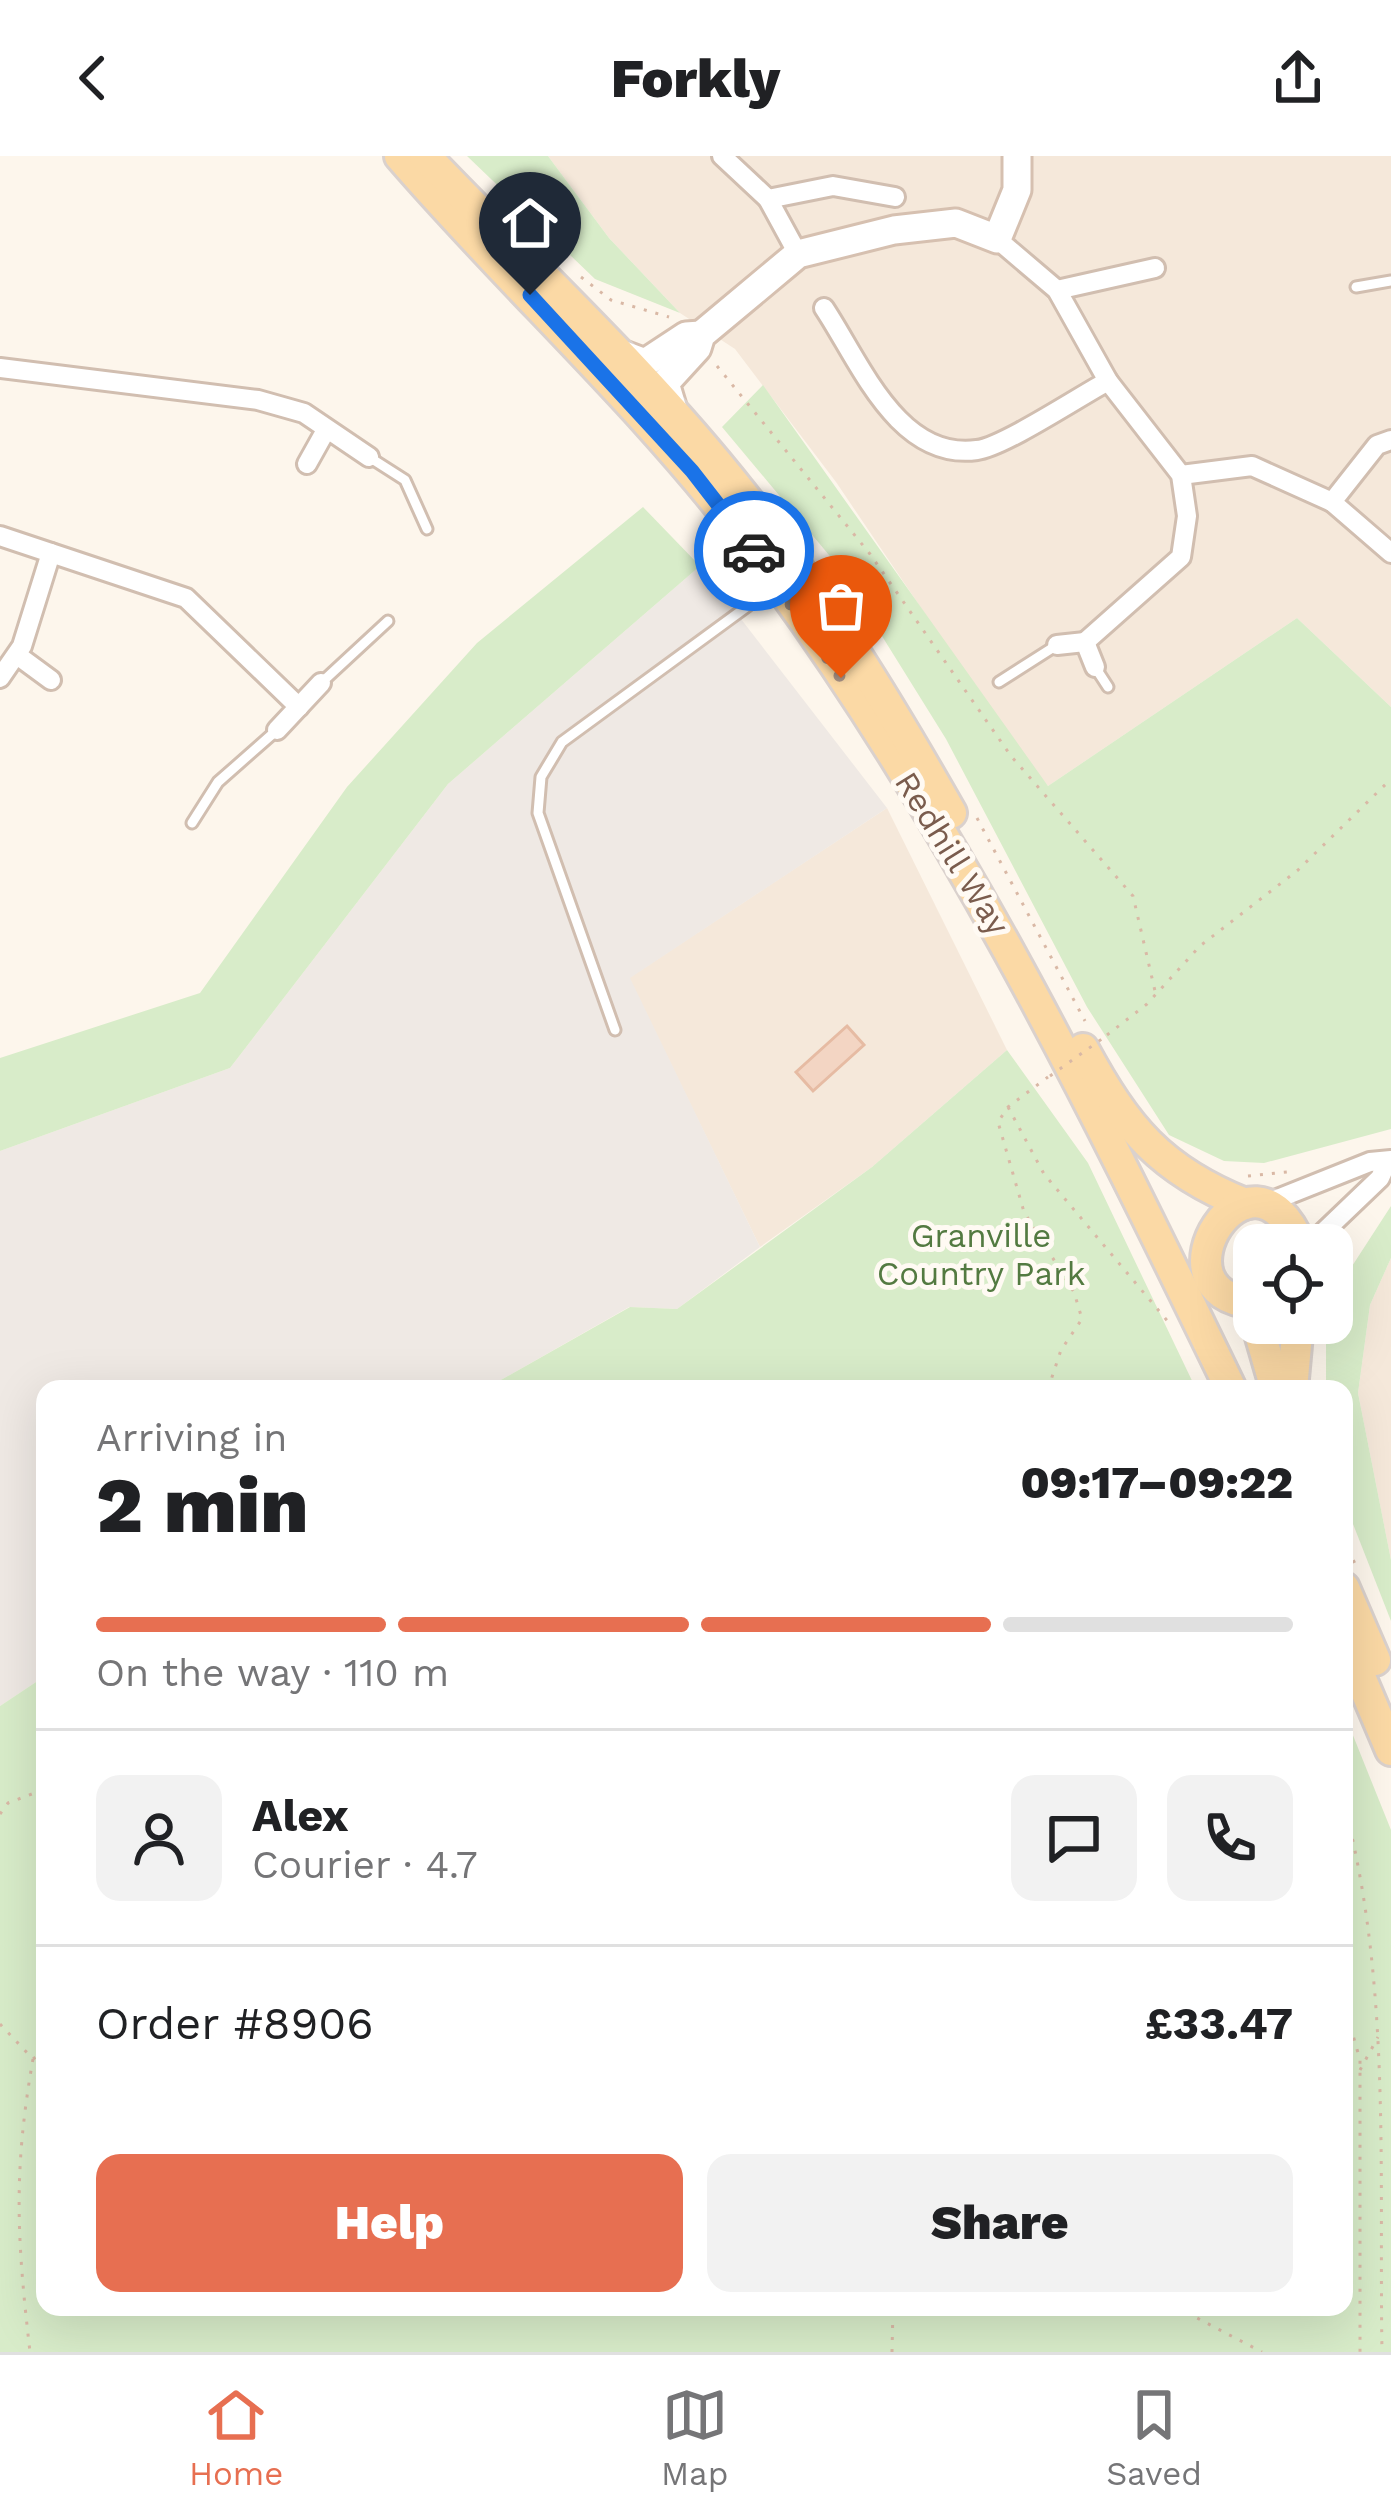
<!DOCTYPE html>
<meta charset="utf-8">
<style>
:root{--surface:#fff;--page:#f2f2f2;--text:#202124;--muted:#757577;--line:#e0e0e0;--accent:#e76f51}
body{margin:0;font-family:"Work Sans",sans-serif;background:var(--page);color:var(--text);height:100vh;display:flex;flex-direction:column;font-size:45px;white-space:nowrap}
*{box-sizing:border-box;margin:0}
p{font-size:39px;color:var(--muted)}
.icon{flex:none;width:66px;height:66px;fill:none;stroke:currentColor;stroke-width:2;stroke-linecap:round;stroke-linejoin:round}
.map{position:relative;flex:1;overflow:hidden}
.drawer{position:absolute;left:36px;top:1224px;width:1317px;height:936px;display:flex;flex-direction:column;background:var(--surface);border-radius:24px;box-shadow:0 12px 48px #0002}
.drawer>*{flex:none}
.fabs{position:absolute;left:1233px;top:1068px;display:grid;gap:24px}
.fabs a{display:grid;place-items:center;width:120px;height:120px;border-radius:24px;background:var(--surface);box-shadow:0 12px 48px #0002;font-size:60px}
.pin{position:absolute;display:grid;place-items:center;width:102px;height:102px;color:#fff;margin:-123px -51px;border-radius:50% 50% 50% 0;rotate:-45deg;box-shadow:0 0 12px #0007}
.pin .icon{rotate:45deg}
.courier{position:absolute;display:grid;place-items:center;width:120px;height:120px;margin:-60px;border:9px solid #1a73e8;border-radius:50%;background:#fff;color:#222;box-shadow:0 3px 15px #0007}
.summary em{font-style:normal;font-weight:800}
.summary div{display:flex;flex-direction:column-reverse}
.summary{display:flex;align-items:center;justify-content:space-between;height:204px;padding:0 60px}
h1{font-size:78px;font-weight:800;line-height:90px}
.bar{display:grid;grid-template-columns:repeat(4,1fr);gap:18px 12px;align-content:center;height:144px;padding:0 60px}
.bar i{height:15px;border-radius:9px;background:var(--line)}
.bar .on{background:var(--accent)}
.bar p{grid-column:span 4}
.line{display:flex;align-items:center;gap:30px;padding:0 60px;border-top:3px solid var(--line)}
.line div{flex:1}
.round{display:grid;place-items:center;flex:none;width:126px;height:126px;border-radius:24px;background:var(--page)}
.button{display:flex;gap:24px;margin-top:auto;padding:24px 60px}
.button a{flex:1;height:138px;border-radius:24px;background:var(--accent);color:#fff;font-size:48px;font-weight:800;line-height:138px;text-align:center}
.button a+a{background:var(--page);color:var(--text)}
header{display:flex;justify-content:space-between;align-items:center;height:156px;padding:0 60px;background:var(--surface);font-size:54px;font-weight:800}
.tab-bar{display:flex;justify-content:space-around;align-items:center;height:168px;border-top:3px solid var(--line);background:var(--surface);font-size:33px;color:var(--muted)}
.tab-bar a{display:grid;justify-items:center;gap:6px}
.tab-bar .on{color:var(--accent)}
.map>svg:first-child{display:block}
.residential{fill:#f5e8da}
.industrial{fill:#efe9e4}
.green{fill:#d8ecc9}
.building{fill:#f3d5c3;stroke:#e6bba3;stroke-width:3}
.lines{fill:none;stroke-linecap:round;stroke-linejoin:round}
.lane-casing{stroke:#d1beb0;stroke-width:15}
.street-casing{stroke:#d1beb0;stroke-width:24}
.secondary-casing{stroke:#d6c0b0;stroke-width:33}
.primary-casing{stroke:#dad1cd;stroke-width:36}
.path{stroke:#d9b8a5;stroke-width:3;stroke-dasharray:3 9;stroke-linecap:butt}
.lane{stroke:#fff;stroke-width:9}
.street{stroke:#fff;stroke-width:18}
.secondary{stroke:#fff;stroke-width:27}
.primary{stroke:#fbd9a5;stroke-width:30}
.path-bridge{stroke:#d9b8a5;stroke-width:3;stroke-dasharray:3 9;stroke-linecap:butt}
.done{stroke:#a89285;stroke-width:12;stroke-dasharray:0 21.6}
.route{stroke:#1a73e8;stroke-width:15}
.labels{text-anchor:middle;stroke-width:10;stroke-linejoin:round;paint-order:stroke}
.street-label{font-size:33px;fill:#7a5c4d;stroke:#fffaf3}
.park-label{font-size:33px;fill:#537a41;stroke:#fffaf3}
</style>
<header><svg class="icon" aria-label="back" viewBox="0 0 24 24"><path d="M15 5l-7 7 7 7"/></svg>Forkly<svg class="icon" aria-label="share" viewBox="0 0 24 24"><path d="M12 15V3M7 8l5-5 5 5M5 13v7h14v-7"/></svg></header>
<div class="map">
<svg width="1391" height="2196" viewBox="0 0 1391 2196">
<rect width="100%" height="100%" fill="#fdf6ec"/>
<g class="residential">
<polygon points="548,0 1391,0 1391,551 1297,462 1048,630 1015,591 836,326 735,193 680,157 609,82"/>
<polygon points="887,652 1007,894 872,1011 760,1091 629,822"/>
<polygon points="1391,1102 1391,1404 1358,1237 1370,1149"/>
</g>
<polygon class="industrial" points="700,410 887,652 630,822 760,1091 677,1153 629,1151 485,1233 45,1233 45,1520 0,1550 0,995 230,912 448,628"/>
<g class="green">
<polygon points="467,0 548,0 609,82 680,157 595,123"/>
<polygon points="763,229 1048,630 1297,462 1391,551 1391,973 1264,1007 1224,1005 1169,979 1087,851 946,583 839,411 722,271"/>
<polygon points="643,351 700,410 448,628 230,912 0,995 0,902 200,837 347,631 477,487"/>
<polygon points="1007,894 1088,1007 1196,1233 485,1233 630,1151 677,1153 872,1011"/>
<polygon points="1391,1050 1391,1102 1370,1149 1358,1237 1391,1404 1391,1465 1344,1345 1344,1233 1326,1233 1326,1176 1345,1121"/>
<polygon points="45,1520 45,2151 1344,2151 1344,1557 1391,1674 1391,2196 0,2196 0,1550"/>
</g>
<polygon class="building" points="847,870 864,889 813,935 796,916"/>
<g class="lines">
<g class="lane-casing">
<g id="lane">
<polyline points="1356,131 1391,125"/>
<polyline points="369,301 405,324 427,373"/>
<polyline points="1095,511 1108,531"/>
<polyline points="999,526 1057,489"/>
<polyline points="321,527 388,465"/>
<polyline points="192,667 218,626 277,574"/>
<polyline points="615,874 538,657 541,621 562,586 775,430"/>
</g>
</g>
<g class="street-casing">
<g id="street">
<polyline points="722,0 768,43 833,30 895,41"/>
<polyline points="768,43 798,98"/>
<polyline points="997,83 1057,134 1108,225 1181,319 1187,360 1181,401 1085,486"/>
<polyline points="1057,134 1155,112"/>
<path d="M824,152C860,206 898,305 977,294C1003,291 1080,240 1108,225"/>
<polyline points="0,212 258,244 304,257 369,301"/>
<polyline points="1391,284 1377,289 1332,346 1391,397"/>
<polyline points="307,308 326,274"/>
<polyline points="1181,319 1252,310 1332,346"/>
<polyline points="0,380 186,442 299,551"/>
<polyline points="1057,489 1085,486 1095,511"/>
<polyline points="17,499 51,524"/>
<polyline points="0,522 22,490 51,397"/>
<polyline points="277,574 321,527"/>
<polyline points="1262,1049 1370,1006 1391,1004"/>
<polyline points="1310,1089 1380,1022 1387,1006"/>
</g>
</g>
<g class="secondary-casing">
<g id="secondary">
<polyline points="621,198 645,207 686,180 701,179"/>
<polyline points="674,257 665,227 697,192 701,179 798,98 894,74 956,67 997,83 1017,34 1017,0"/>
</g>
</g>
<g class="primary-casing">
<g id="primary">
<path d="M400,0C513,131 641,246 746,384C944,645 1089,940 1231,1233"/>
<path d="M425,0C532,112 646,216 742,338C822,439 888,546 951,657"/>
<path d="M1083,893C1126,972 1160,1014 1245,1048"/>
<path d="M1254,1147C1144,1139 1251,969 1300,1089"/>
<polyline points="1257,1167 1276,1233"/>
<polyline points="1292,1233 1298,1167"/>
<polyline points="1344,1432 1375,1504"/>
<polyline points="1344,1483 1391,1594"/>
</g>
</g>
<g class="path">
<polyline points="581,121 611,144 669,161"/>
<polyline points="717,210 870,398 1011,600 1133,740 1155,835"/>
<polyline points="977,662 1085,865"/>
<polyline points="1107,879 1147,848 1200,790 1298,714 1391,623"/>
<polyline points="1008,951 1044,1018 1170,1168"/>
<polyline points="1248,1020 1287,1016"/>
<polyline points="1332,1102 1340,1088"/>
<polyline points="1048,1233 1061,1194 1082,1163 1074,1136 1024,1056 998,966 1008,951 1048,921"/>
<polyline points="1344,1382 1355,1408"/>
<path d="M1344,1648C1391,1826 1379,2013 1382,2196"/>
<polyline points="0,1658 8,1647 45,1633"/>
<polyline points="1344,1847 1360,1904 1360,2196"/>
<path d="M0,1868L33,1903C13,2016 17,2083 30,2196"/>
<polyline points="33,1903 45,1894"/>
<polyline points="1360,1914 1378,1881"/>
<polyline points="1176,2151 1262,2196"/>
<polyline points="892,2196 893,2151"/>
</g>
<use href="#lane" class="lane"/>
<use href="#street" class="street"/>
<use href="#secondary" class="secondary"/>
<use href="#primary" class="primary"/>
<polyline class="path-bridge" points="1050,920 1106,880"/>
</g>
<g class="lines">
<polyline class="done" points="754,395 841,522"/>
<polyline class="route" points="530,139 692,315 754,395"/>
</g>
<g class="labels">
<g class="street-label">
<text transform="translate(953 697) rotate(58)" y="12">Redhill Way</text>
</g>
<g class="park-label">
<text x="981" y="1091">Granville<tspan x="981" dy="38">Country Park</tspan></text>
</g>
</g>
</svg>
<div class="fabs">
<a><svg class="icon" aria-label="locate" viewBox="0 0 24 24"><circle cx="12" cy="12" r="6"/><path d="M12 2v4M12 18v4M2 12h4M18 12h4"/></svg></a>
</div>
<div class="pin" style="left:841px;top:522px;background:#ea580c"><svg class="icon" aria-label="bag" viewBox="0 0 24 24"><path d="M5 8h14l-1 12H6zM9 8a3 3 0 0 1 6 0"/></svg></div>
<div class="pin" style="left:530px;top:139px;background:#1f2937"><svg class="icon" aria-label="home" viewBox="0 0 24 24"><path d="M3 11l9-7 9 7M6 9v11h12V9"/></svg></div>
<div class="courier" style="left:754px;top:395px"><svg class="icon" aria-label="car" viewBox="0 0 24 24"><path d="M5 17H2v-5l4-1 3-4h7l3 4 3 1v5h-3M9 17h6M6 11h13"/><circle cx="7" cy="17" r="2"/><circle cx="17" cy="17" r="2"/></svg></div>
<section class="drawer">
<div class="summary"><div><h1>2 min</h1><p>Arriving in</p></div><em>09:17–09:22</em></div>
<div class="bar"><i class="on"></i><i class="on"></i><i class="on"></i><i></i><p>On the way · 110 m</p></div>
<div class="line" style="height:216px"><a class="round"><svg class="icon" aria-label="person" viewBox="0 0 24 24"><circle cx="12" cy="8" r="4"/><path d="M4 21q1-7 8-7t8 7"/></svg></a><div><b>Alex</b><p>Courier · 4.7</p></div><a class="round"><svg class="icon" aria-label="chat" viewBox="0 0 24 24"><path d="M4 5h16v11H9l-5 4z"/></svg></a><a class="round"><svg class="icon" aria-label="phone" viewBox="0 0 24 24"><path d="M5 4h4l2 5-3 2q2 4 5 5l2-3 5 2v4C11 20 4 13 5 4z"/></svg></a></div>
<div class="line" style="height:156px"><div>Order #8906</div><b>£33.47</b></div>
<div class="button"><a>Help</a><a>Share</a></div>
</section>
</div>
<nav class="tab-bar">
<a class="on"><svg class="icon" aria-label="home" viewBox="0 0 24 24"><path d="M3 11l9-7 9 7M6 9v11h12V9"/></svg>Home</a>
<a><svg class="icon" aria-label="map" viewBox="0 0 24 24"><path d="M3 6l6-2 6 2 6-2v14l-6 2-6-2-6 2zM9 4v14M15 6v14"/></svg>Map</a>
<a><svg class="icon" aria-label="saved" viewBox="0 0 24 24"><path d="M7 4h10v16l-5-4-5 4z"/></svg>Saved</a>
</nav>
